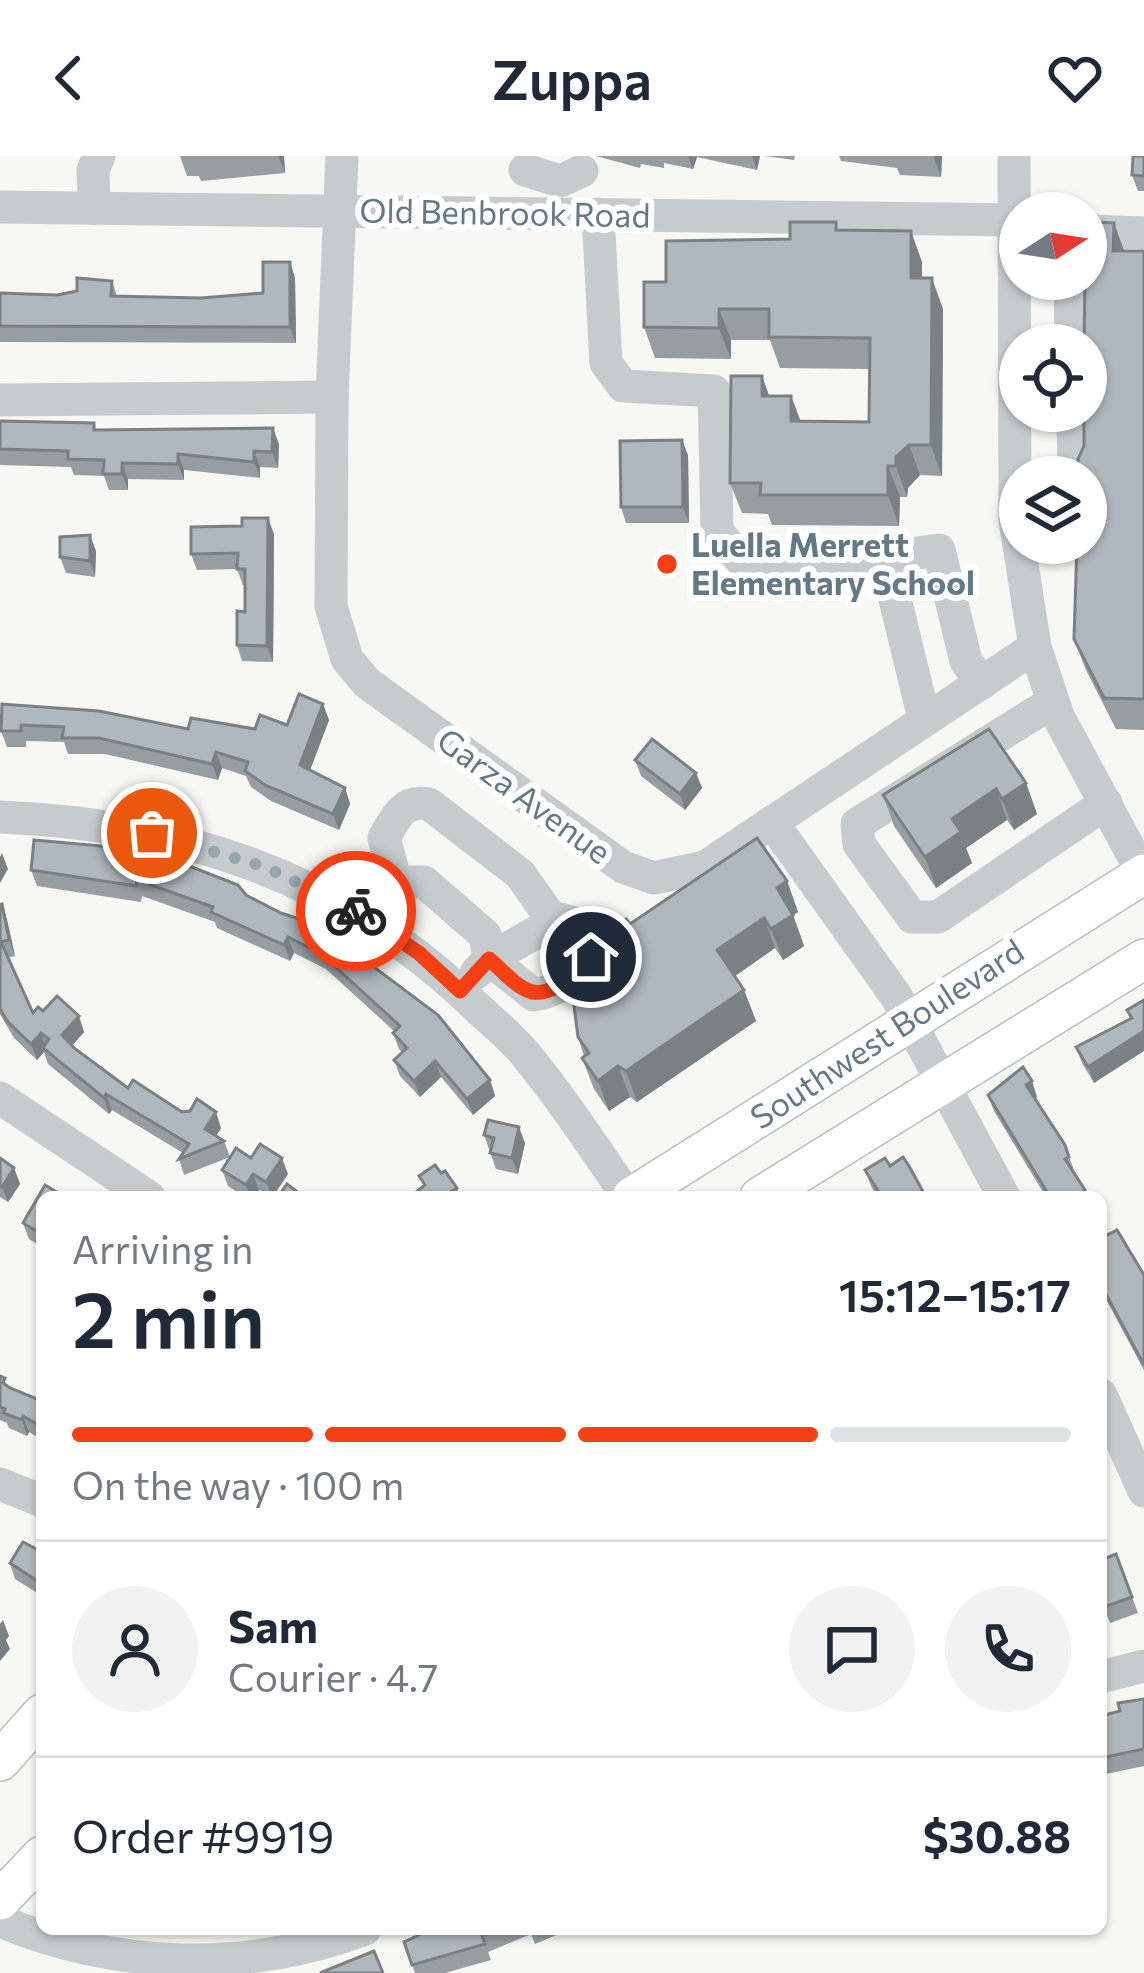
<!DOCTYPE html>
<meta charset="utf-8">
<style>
:root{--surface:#fff;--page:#f2f2f3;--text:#1f2937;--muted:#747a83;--line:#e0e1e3;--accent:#f54016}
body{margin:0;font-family:Commissioner,sans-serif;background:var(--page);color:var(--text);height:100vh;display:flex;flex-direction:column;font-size:45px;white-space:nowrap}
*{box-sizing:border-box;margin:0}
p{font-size:39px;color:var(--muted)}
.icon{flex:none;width:66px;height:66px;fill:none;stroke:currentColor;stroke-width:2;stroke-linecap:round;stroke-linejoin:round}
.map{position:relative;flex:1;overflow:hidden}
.details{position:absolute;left:36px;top:1035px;width:1071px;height:744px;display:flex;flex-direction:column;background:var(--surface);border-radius:18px;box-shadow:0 3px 9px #0004}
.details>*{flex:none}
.needle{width:78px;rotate:78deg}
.fabs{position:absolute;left:999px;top:36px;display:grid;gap:24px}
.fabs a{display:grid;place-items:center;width:108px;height:108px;border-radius:50%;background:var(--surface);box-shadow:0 3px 9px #0004;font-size:60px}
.pin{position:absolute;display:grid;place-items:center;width:102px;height:102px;color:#fff;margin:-51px;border:6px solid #fff;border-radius:50%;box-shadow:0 3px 12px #0007}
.courier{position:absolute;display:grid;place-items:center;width:120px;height:120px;margin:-60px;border:9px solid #f54016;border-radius:50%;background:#fff;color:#222;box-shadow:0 3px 15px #0007}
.overview em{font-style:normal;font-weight:600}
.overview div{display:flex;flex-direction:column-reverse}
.overview{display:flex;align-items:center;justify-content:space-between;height:204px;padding:0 36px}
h1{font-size:78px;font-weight:600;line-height:90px}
.bar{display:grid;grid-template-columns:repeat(4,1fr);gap:18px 12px;align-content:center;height:144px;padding:0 36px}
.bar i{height:15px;border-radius:9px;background:var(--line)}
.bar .selected{background:var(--accent)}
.bar p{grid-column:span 4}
.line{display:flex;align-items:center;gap:30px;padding:0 36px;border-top:3px solid var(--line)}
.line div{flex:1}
.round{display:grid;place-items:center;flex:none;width:126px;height:126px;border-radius:63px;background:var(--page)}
header{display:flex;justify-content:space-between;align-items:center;height:156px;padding:0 36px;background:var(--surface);font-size:54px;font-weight:600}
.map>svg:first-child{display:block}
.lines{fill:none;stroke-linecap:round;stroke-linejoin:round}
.major-casing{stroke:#b9bec1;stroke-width:42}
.minor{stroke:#c6cbce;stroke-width:33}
.major{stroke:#fff;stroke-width:39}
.wall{fill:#969ea3}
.shaded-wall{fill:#7a8185}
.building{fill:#afb8be;stroke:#7a8185;stroke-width:3}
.done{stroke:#97a5ad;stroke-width:12;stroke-dasharray:0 21.6}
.route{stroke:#f54016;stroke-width:15}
.poi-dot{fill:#f54016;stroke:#fff;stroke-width:4.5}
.labels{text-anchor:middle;stroke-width:12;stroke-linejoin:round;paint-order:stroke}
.street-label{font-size:33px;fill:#637988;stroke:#fff}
.poi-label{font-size:33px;font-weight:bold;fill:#637988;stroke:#fff;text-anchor:start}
</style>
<header><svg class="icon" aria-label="back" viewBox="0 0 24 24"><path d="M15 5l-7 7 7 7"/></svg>Zuppa<svg class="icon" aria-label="heart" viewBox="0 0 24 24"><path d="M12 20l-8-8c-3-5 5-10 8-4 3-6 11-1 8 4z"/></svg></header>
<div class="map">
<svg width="1144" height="1817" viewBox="0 0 1144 1817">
<rect width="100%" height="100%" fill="#f7f7f3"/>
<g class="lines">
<g class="major-casing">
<g id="major">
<polyline points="632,1041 1144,718"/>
<polyline points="760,1041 1144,803"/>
<polyline points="0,1605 42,1558"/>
<polyline points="0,1744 42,1700"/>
</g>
</g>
<g class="minor">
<polyline points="342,0 332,241 331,450 347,503 367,527 623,711 654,722 705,711 1035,491"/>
<polyline points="1014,0 1015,364 1035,491 1058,560 1143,718"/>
<polyline points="525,14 560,25 582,15"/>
<polyline points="0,51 1020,64"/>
<polyline points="94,52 93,14 99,0"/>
<polyline points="598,58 606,207 623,230 714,235 717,375 741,404 866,404 939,394 966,505 982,527"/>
<polyline points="1086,75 1144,77"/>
<polyline points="1070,123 1071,189"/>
<polyline points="0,244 332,241"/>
<polyline points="1073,255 1074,321"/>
<polyline points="885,402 924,562"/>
<polyline points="1053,546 857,668 859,688 912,761 938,761 1106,647"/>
<path d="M0,661C177,668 337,719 467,842C486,861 509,878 526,899C563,944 595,993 628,1041"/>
<polyline points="772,666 896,840 1004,1041"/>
<path d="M396,726L384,682C395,662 403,643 429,648L520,718L554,766"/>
<polyline points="383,736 396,726 424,726 485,779 489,803 476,817"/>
<path d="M560,763L578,768L591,801C583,820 554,836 534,839L489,803Z"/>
<polyline points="0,942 149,1041"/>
<polyline points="1101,1239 1144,1335"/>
<polyline points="0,1328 42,1345"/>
<polyline points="1101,1521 1144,1510"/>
<path d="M0,1765C116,1814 248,1817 365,1773"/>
</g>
<use href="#major" class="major"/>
</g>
<g class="wall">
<polygon points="180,0 284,0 285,17 201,25 199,20 187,20"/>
<polygon points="596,0 760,0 757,14 697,1 693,13 664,7 664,12 641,8 640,12"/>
<polygon points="765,0 795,0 794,4"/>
<polygon points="839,0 942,0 941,21 900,19 897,12 841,5"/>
<polygon points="1144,0 1144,35 1138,35 1132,19"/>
<polygon points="1114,67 1124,95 1144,95 1144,574 1116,573 1086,514 1074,483"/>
<polygon points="839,74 922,106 922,122 943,153 942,320 920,319 908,332 907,341 900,341 899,370 772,369 768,358 742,357 730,327 762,220 769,240 791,240 800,265 869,266 869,213 780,212 770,184 731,184 731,203 655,202 644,171 666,126 790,83"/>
<polygon points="290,106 295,122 296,187 0,186 0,137 57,139 112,125 117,140 201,142 263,137"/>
<polygon points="0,265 279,288 278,312 260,311 260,322 184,314 184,324 128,323 128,334 109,334 104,320 74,319 71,311 0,309"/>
<polygon points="688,299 689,367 626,367 621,351"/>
<polygon points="274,378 273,506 242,505 237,489 245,456 245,429 243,429 237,413 197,414 191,398"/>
<polygon points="96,395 95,421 66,417 60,401"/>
<polygon points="2,548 188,573 255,573 287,569 323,548 329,564 310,614 345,632 350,648 339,674 271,645 251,631 246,620 222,612 218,624 105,598 68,598 64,586 26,585 26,591 7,591 1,575"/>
<polygon points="635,604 696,617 702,632 685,654 641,620"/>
<polygon points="1026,627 1037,658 1014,674 1007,664 966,692 972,707 936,732 894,670 883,639"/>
<polygon points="34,684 246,739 490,924 495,940 473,959 441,921 420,941 400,920 394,904 402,896 399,893 393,877 394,875 326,813 294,797 290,805 217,772 215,766 142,740 141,746 37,730 31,714"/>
<polygon points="787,725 798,756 793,759 804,790 783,804 775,792 735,820 744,834 756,865 637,946 630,941 609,955 594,933 582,902 584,900 578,881 609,785 606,777 630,768"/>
<polygon points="2,748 7,764 15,800 8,802 33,857 43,855 84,876 72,890 128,932 221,972 216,980 224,985 230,1001 184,1019 179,1003 183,997 112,954 109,958 48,908 44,896 37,904 14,882 0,858 0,749"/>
<polygon points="1144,844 1094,927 1082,907 1076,891 1130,863 1127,854"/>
<polygon points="988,939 1037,941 1035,943 1065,989 1075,1017 1074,1017 1087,1041 1046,1041 994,955"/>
<polygon points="484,979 525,987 518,1018 496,1013"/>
<polygon points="0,1002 14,1012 20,1028 8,1046 0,1041"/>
<polygon points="251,1002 288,1018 273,1041 259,1034 254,1041 245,1041 228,1030 222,1014"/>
<polygon points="890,1010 926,1041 877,1041 871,1030 865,1014"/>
<polygon points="42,1041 42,1091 29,1083 23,1067"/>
<polygon points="1101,1070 1107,1079 1144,1119 1144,1214 1101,1134"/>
<polygon points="0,1220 9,1231 42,1245 42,1284 29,1276 27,1280 9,1272 7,1267 0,1264"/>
<polygon points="42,1396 42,1440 15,1423 10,1407"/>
<polygon points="1116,1398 1138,1457 1110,1467 1104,1451"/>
<polygon points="1144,1543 1144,1610 1101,1619 1101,1560 1120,1555"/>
<polygon points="432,1773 571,1773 535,1788 531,1778 488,1796 491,1804 445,1817 415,1817 404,1786"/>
</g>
<g class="shaded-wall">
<polygon points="278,0 284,0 285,17"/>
<polygon points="688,0 697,1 693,13"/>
<polygon points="752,0 760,0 757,14"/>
<polygon points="933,0 942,0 941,21"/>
<polygon points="1114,67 1125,98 1113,95"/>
<polygon points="911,75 922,106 922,153 911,122"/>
<polygon points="290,106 295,122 296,187 290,171"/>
<polygon points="932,122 943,153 942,320 931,289"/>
<polygon points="719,153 731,184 731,203 719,172"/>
<polygon points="762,220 773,251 762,240"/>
<polygon points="791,240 803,271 791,265"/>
<polygon points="273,272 279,288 278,312 272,296"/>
<polygon points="682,284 688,299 689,367 683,351"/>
<polygon points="909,289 920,319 908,332 907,341 896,310 896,301"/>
<polygon points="254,295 260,311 260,322 254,306"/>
<polygon points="178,298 184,314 184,324 178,308"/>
<polygon points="122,307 128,323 128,334 122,318"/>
<polygon points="888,310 900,341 899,370 888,339"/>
<polygon points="268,362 274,378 273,506 267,490"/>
<polygon points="90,379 96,395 95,421 90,405"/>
<polygon points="323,548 329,564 306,625 300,609"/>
<polygon points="216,596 222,612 218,624 212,608"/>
<polygon points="696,617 702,632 685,654 680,638"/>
<polygon points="1026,627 1037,658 1014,674 1002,643"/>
<polygon points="345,632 350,648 339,674 333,658"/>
<polygon points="996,633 1007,664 966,692 972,707 936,732 925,701 952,663"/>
<polygon points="2,697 8,713 0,727 0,701"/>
<polygon points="787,725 798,756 793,759 804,790 783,804 771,773 777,732"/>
<polygon points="2,748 7,764 15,800 9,784"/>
<polygon points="764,762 775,792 728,825 717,794"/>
<polygon points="288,781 294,797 290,805 284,789"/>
<polygon points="744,834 756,865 637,946 626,915"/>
<polygon points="79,860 84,876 67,895 62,879"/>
<polygon points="1144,875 1144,895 1094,927 1088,911"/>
<polygon points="41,877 47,893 43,892 44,896 37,904 31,888"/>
<polygon points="435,905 441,921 420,941 414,925"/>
<polygon points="618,910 630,941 609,955 598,925"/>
<polygon points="490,924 495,940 473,959 467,943"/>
<polygon points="1032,925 1037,941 1031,945 1026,929"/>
<polygon points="106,938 112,954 109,958 104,942"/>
<polygon points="216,956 221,972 211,988 205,973"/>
<polygon points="519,971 525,987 518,1018 512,1002"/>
<polygon points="282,1002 288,1018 272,1041 266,1026"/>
<polygon points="14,1012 20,1028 8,1046 2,1031"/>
<polygon points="253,1018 259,1034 254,1041 250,1041 246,1029"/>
<polygon points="457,1032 460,1041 448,1041 447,1038"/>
<polygon points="23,1260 29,1276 27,1280 22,1264"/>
<polygon points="3,1464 9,1480 6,1484 10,1493 0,1505 0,1468"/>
</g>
<g class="building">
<polygon points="1133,0 1144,0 1144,20 1132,19"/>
<polygon points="790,66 836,66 836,74 911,75 911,122 932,122 931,289 909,289 896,301 896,310 888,310 888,339 760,339 761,327 730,327 731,220 762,220 762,240 791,240 791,265 869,266 870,182 769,181 769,153 719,153 719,172 644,171 644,126 666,126 666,85 790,83"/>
<polygon points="1086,66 1114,67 1113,95 1144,95 1144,543 1104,542 1074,483 1077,387 1086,387 1086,321 1078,321 1078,303 1084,290 1084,255 1086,255 1086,189 1084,189"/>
<polygon points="263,106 290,106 290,171 0,170 0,137 57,139 77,135 77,122 112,125 111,140 201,142 263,137"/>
<polygon points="0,265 94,267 94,274 273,272 272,296 254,295 254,306 178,298 178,308 122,307 122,318 103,318 104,304 68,303 68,295 0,293"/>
<polygon points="682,284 683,351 621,351 620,285"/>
<polygon points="242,362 268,362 267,490 237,489 237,455 245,456 245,413 237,413 238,397 191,398 191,371 242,370"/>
<polygon points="90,379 90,405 60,401 60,381"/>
<polygon points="299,538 323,548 300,609 345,632 333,658 265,629 245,615 248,606 216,596 212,608 99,582 62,582 64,571 21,569 21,575 1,575 2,548 99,555 188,573 191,562 255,573 260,559 287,569"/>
<polygon points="989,573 1026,627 1002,643 996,633 952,663 961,676 925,701 883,639"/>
<polygon points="652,583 696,617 680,638 635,604"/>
<polygon points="757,682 787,725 777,732 793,759 771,773 764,762 717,794 744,834 626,915 618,910 598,925 582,902 589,897 578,881 574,850 579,822 594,795 610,784 606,777 626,763 630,768"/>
<polygon points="34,684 101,690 179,706 238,729 246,739 281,757 318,769 438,859 490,924 467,943 435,905 414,925 394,904 407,892 393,877 400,870 320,797 288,781 284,789 211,756 213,751 137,724 136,730 31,714"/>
<polygon points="2,748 9,784 1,786 33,857 38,851 43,855 57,840 79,860 62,879 74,892 128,932 133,924 182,956 190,955 197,943 216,956 205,973 224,985 179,1003 189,988 106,938 104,942 43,892 49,883 41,877 31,888 8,866 0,853 0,749"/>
<polygon points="1144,844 1144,875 1088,911 1076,891 1132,862 1127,854"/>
<polygon points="1023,911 1032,925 1026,929 1065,989 1069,1001 1065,1003 1085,1034 1080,1038 1082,1041 1050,1041 988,939"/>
<polygon points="488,964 519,971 512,1002 490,997 494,982 484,979"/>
<polygon points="260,988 282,1002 266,1026 253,1018 246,1029 222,1014 236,992 251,1002"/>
<polygon points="903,1001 909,1010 926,1041 902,1041 900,1038 895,1041 882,1041 865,1014 885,1002 890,1010"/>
<polygon points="0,1002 14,1012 2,1031 0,1029"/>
<polygon points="435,1009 441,1017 445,1015 457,1032 447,1038 449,1041 410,1041 425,1029 419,1020"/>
<polygon points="287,1028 304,1041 278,1041"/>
<polygon points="45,1029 65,1041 42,1041 42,1078 23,1067"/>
<polygon points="1101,1070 1107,1079 1117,1074 1144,1119 1144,1209 1101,1129"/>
<polygon points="0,1220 5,1222 3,1227 10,1232 42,1245 42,1271 23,1260 22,1264 3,1257 5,1253 0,1251"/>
<polygon points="23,1386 42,1396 42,1428 10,1407"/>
<polygon points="1116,1398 1132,1441 1104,1451 1101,1435 1101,1404"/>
<polygon points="1144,1543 1144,1593 1101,1602 1101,1560 1120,1555 1118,1547"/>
<polygon points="432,1773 499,1773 482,1780 485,1788 412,1809 404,1786"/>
<polygon points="374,1795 383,1817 320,1817"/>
</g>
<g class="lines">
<polyline class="done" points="152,677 265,711 356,755"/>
<path class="route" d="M356,755L419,797L460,835L489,803C522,832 530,851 571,822C581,815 587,813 591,801"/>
</g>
<circle class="poi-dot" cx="667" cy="408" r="12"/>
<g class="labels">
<g class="street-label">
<text transform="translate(505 57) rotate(1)" y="12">Old Benbrook Road</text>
<text transform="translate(524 640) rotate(36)" y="12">Garza Avenue</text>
<text transform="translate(887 878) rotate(-33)" y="12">Southwest Boulevard</text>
</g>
<g class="poi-label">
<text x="691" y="401">Luella Merrett<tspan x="691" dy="38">Elementary School</tspan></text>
</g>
</g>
</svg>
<div class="fabs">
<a><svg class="needle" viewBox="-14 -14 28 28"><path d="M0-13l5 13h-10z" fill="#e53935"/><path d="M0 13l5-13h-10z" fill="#747a83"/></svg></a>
<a><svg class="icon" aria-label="locate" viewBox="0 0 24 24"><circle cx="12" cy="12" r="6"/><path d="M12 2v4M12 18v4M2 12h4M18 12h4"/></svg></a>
<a><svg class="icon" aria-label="layers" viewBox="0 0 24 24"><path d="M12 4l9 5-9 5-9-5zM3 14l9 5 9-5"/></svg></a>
</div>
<div class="pin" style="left:152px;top:677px;background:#ea580c"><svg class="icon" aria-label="bag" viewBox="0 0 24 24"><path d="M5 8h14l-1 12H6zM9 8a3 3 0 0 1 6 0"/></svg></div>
<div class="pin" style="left:591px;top:801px;background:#1f2937"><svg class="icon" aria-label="home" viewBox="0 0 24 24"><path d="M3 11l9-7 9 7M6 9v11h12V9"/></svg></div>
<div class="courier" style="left:356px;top:755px"><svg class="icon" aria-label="bike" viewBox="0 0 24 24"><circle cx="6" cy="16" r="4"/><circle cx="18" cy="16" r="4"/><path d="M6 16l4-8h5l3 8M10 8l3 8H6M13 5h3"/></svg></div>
<section class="details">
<div class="overview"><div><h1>2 min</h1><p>Arriving in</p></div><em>15:12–15:17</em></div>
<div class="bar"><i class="selected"></i><i class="selected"></i><i class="selected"></i><i></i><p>On the way · 100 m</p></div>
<div class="line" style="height:216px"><a class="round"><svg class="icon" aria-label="person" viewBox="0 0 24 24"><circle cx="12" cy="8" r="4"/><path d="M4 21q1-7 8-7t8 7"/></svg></a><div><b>Sam</b><p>Courier · 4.7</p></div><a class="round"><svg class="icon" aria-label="chat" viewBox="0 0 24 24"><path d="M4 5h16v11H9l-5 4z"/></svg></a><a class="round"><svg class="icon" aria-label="phone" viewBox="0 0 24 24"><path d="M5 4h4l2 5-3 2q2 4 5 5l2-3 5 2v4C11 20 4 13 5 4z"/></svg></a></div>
<div class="line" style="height:156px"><div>Order #9919</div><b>$30.88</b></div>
</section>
</div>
